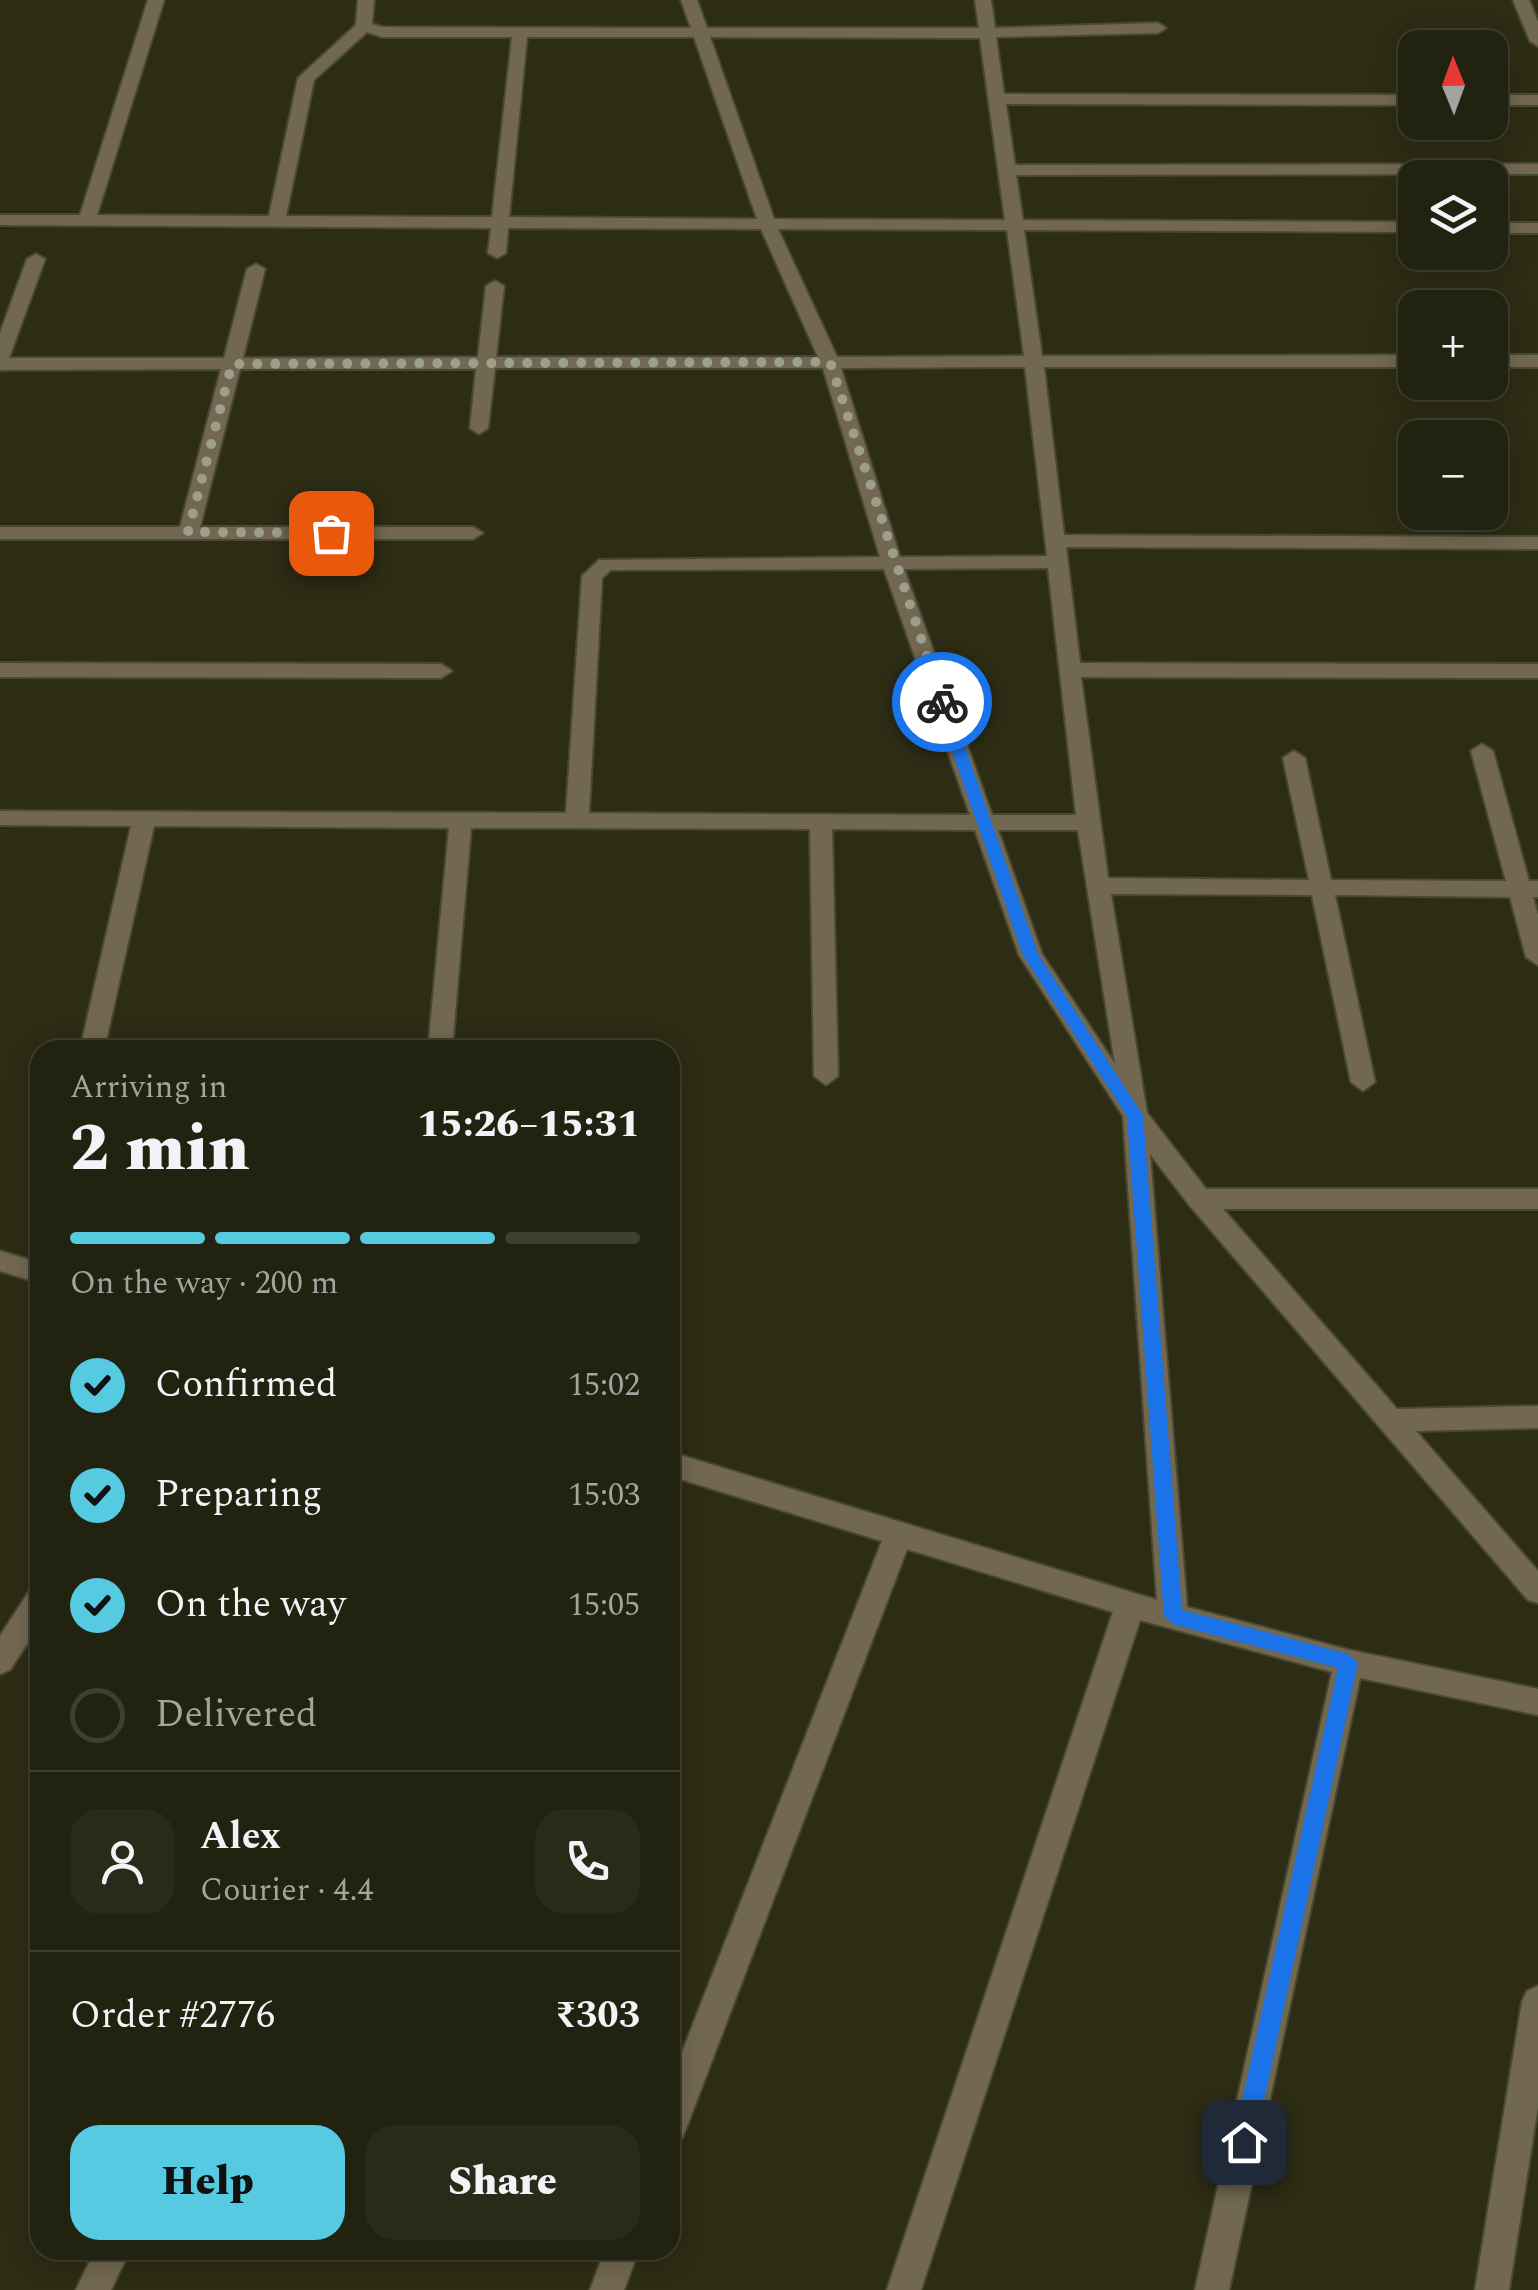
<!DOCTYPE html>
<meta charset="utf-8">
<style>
:root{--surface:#222210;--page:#2a2a19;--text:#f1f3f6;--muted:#a2a49f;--line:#3f3f30;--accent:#55cae0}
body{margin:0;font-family:Spectral,serif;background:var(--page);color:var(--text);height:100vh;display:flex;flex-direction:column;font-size:38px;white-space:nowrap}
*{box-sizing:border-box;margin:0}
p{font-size:32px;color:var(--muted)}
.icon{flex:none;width:55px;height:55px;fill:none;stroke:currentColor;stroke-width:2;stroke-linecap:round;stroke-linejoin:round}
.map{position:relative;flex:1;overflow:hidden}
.sheet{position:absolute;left:30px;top:1040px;width:650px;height:1220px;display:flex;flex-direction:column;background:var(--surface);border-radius:30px;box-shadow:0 5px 25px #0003,0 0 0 2px var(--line)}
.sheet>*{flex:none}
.needle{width:65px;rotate:359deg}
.buttons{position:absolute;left:1398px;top:30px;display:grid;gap:20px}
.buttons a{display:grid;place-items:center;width:110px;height:110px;border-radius:20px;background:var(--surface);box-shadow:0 5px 25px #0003,0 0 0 2px var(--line);font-size:50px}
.pin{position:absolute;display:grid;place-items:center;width:85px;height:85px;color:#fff;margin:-42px;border-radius:20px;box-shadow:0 5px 15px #0006}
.courier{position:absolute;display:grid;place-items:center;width:100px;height:100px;margin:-50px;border:8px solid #1a73e8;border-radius:50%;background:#fff;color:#222;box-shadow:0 2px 12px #0007}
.headline em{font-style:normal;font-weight:800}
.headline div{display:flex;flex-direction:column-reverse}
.headline{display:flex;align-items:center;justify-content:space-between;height:170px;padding:0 40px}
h1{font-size:65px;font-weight:800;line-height:75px}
.bar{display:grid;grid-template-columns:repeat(4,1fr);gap:15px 10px;align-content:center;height:120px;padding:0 40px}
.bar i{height:12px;border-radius:8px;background:var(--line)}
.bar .selected{background:var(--accent)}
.bar p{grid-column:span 4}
.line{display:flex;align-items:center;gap:25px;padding:0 40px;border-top:2px solid var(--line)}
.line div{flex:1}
.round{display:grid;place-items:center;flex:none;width:105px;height:105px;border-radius:30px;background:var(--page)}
ol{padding:0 40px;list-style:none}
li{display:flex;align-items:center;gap:30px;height:110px}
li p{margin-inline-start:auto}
li .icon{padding:10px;border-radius:50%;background:var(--accent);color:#111;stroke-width:4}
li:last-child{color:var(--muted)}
li i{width:55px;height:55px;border:5px solid var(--line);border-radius:50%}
.cta{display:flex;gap:20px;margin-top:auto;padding:20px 40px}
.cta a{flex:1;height:115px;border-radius:30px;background:var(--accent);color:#111;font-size:40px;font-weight:800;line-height:115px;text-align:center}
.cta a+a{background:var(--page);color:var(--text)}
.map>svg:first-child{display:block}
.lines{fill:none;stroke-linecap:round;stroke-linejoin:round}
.minor-casing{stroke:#494932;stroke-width:4}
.minor{fill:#726851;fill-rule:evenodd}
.route{fill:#1a73e8}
.done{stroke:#9e9e8c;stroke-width:10;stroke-dasharray:0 18}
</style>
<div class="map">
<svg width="1538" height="2290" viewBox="0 0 1538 2290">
<rect width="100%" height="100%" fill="#2d2d15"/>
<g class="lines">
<g class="minor-casing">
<g id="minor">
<path d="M148,0H164L97,215L269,216L298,78L356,25L358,0H374L372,24L383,27L691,28L681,0H697L707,28H979L975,0H991L995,28L1158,23L1166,28L1158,33L996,37L1004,94L1415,95V105L1006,104L1015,165L1538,164V174L1016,175L1023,220L1415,222V232L1024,230L1042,356L1415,355V367H1044L1064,535L1538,537V549L1066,547L1080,663L1538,664V678L1081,677L1108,878L1309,880L1283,758L1294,751L1305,758L1331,880L1506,881L1471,751L1482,744L1493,751L1529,881H1538V897H1533L1538,915V965L1526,957L1510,897L1335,895L1375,1082L1363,1091L1351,1082L1312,895L1111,894L1147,1113L1206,1189H1538V1209H1223L1397,1409L1538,1406V1428L1416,1431L1538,1571V1603L1528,1600L1190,1206L1150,1154L1187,1607L1349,1650L1538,1689V1715L1360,1678L1229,2290H1195L1332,1672L1140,1620L921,2290H887L1113,1612L907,1549L687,2126L682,2138L670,2143V2083L882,1541L670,1476V1452L1157,1600L1123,1116L1019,955L975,830L832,829L838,1076L826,1085L814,1076L810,829L471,828L452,1050H428L449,828L154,826L104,1050H80L131,826L0,825V811L566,813L582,576L599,560L880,557L823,368H495L488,428L479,434L470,428L476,369H240L200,527H473L483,533L473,539H0V527H180L221,369L0,370V333L27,259L36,254L45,259L9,358H224L247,269L256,264L265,269L243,358L478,357L486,286L495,281L504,286L496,357H818L761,229L508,228L506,253L497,258L488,253L491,228L0,225V215H80ZM367,32L382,37H512L492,217L286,216L314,80ZM527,37H694L757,219L509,217ZM710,37L980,38L1005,220L774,219ZM778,229L1007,230L1024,356L837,357ZM1025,367L1047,556L900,557L841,368ZM1048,568L1076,815H992L904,569ZM884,569L970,815L589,813L602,578L611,570ZM998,830H1078L1115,1064L1042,954Z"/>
<polygon points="1513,0 1529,0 1538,22 1538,46 1530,41"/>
<rect x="1490" y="95" width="48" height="10"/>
<rect x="1490" y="223" width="48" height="10"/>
<rect x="1490" y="355" width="48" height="12"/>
<polygon points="0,663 441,664 452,671 441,678 0,677"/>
<polygon points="0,1251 40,1263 40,1283 0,1271"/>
<polygon points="40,1586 40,1624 10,1670 0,1674 0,1636 30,1590"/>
<polygon points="1538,1986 1538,2106 1509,2290 1475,2290 1522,2002 1527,1991"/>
<polygon points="95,2250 130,2250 111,2290 76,2290"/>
<polygon points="605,2250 639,2250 624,2290 590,2290"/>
</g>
</g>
<use href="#minor" class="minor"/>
</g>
<polygon class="route" points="942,697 949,702 1038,954 1143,1115 1182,1610 1348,1654 1358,1663 1255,2142 1244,2153 1233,2142 1338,1668 1173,1624 1164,1616 1127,1116 1023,955 935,702"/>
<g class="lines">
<polyline class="done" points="331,533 188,532 232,364 830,362 942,702"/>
</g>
</svg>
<div class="buttons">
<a><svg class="needle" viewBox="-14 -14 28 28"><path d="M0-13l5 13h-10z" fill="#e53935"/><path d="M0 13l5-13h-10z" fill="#a2a49f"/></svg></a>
<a><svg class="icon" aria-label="layers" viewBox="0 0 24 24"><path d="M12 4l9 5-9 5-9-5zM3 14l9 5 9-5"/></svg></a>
<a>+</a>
<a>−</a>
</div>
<div class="pin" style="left:331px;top:533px;background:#ea580c"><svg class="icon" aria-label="bag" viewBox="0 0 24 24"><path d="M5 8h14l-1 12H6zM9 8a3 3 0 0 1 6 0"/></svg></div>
<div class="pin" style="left:1244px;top:2142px;background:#1f2937"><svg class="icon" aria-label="home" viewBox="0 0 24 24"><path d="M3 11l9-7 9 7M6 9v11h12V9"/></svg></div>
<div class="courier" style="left:942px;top:702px"><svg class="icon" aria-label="bike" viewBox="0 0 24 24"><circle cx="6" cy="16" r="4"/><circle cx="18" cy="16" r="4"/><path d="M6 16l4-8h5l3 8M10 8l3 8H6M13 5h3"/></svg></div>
<section class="sheet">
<div class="headline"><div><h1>2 min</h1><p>Arriving in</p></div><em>15:26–15:31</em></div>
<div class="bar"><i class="selected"></i><i class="selected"></i><i class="selected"></i><i></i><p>On the way · 200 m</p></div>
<ol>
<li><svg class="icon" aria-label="check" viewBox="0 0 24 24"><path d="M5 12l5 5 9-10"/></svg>Confirmed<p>15:02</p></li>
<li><svg class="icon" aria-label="check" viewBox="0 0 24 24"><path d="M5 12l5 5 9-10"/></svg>Preparing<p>15:03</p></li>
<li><svg class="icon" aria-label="check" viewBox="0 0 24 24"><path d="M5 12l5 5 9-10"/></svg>On the way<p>15:05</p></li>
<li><i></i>Delivered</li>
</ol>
<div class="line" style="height:180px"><a class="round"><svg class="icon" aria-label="person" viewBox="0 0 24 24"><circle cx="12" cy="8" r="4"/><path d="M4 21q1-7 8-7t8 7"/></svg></a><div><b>Alex</b><p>Courier · 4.4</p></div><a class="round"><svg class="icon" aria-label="phone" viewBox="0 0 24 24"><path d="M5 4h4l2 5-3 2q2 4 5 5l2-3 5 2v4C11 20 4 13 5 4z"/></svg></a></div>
<div class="line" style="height:130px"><div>Order #2776</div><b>₹303</b></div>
<div class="cta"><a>Help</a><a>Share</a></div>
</section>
</div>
